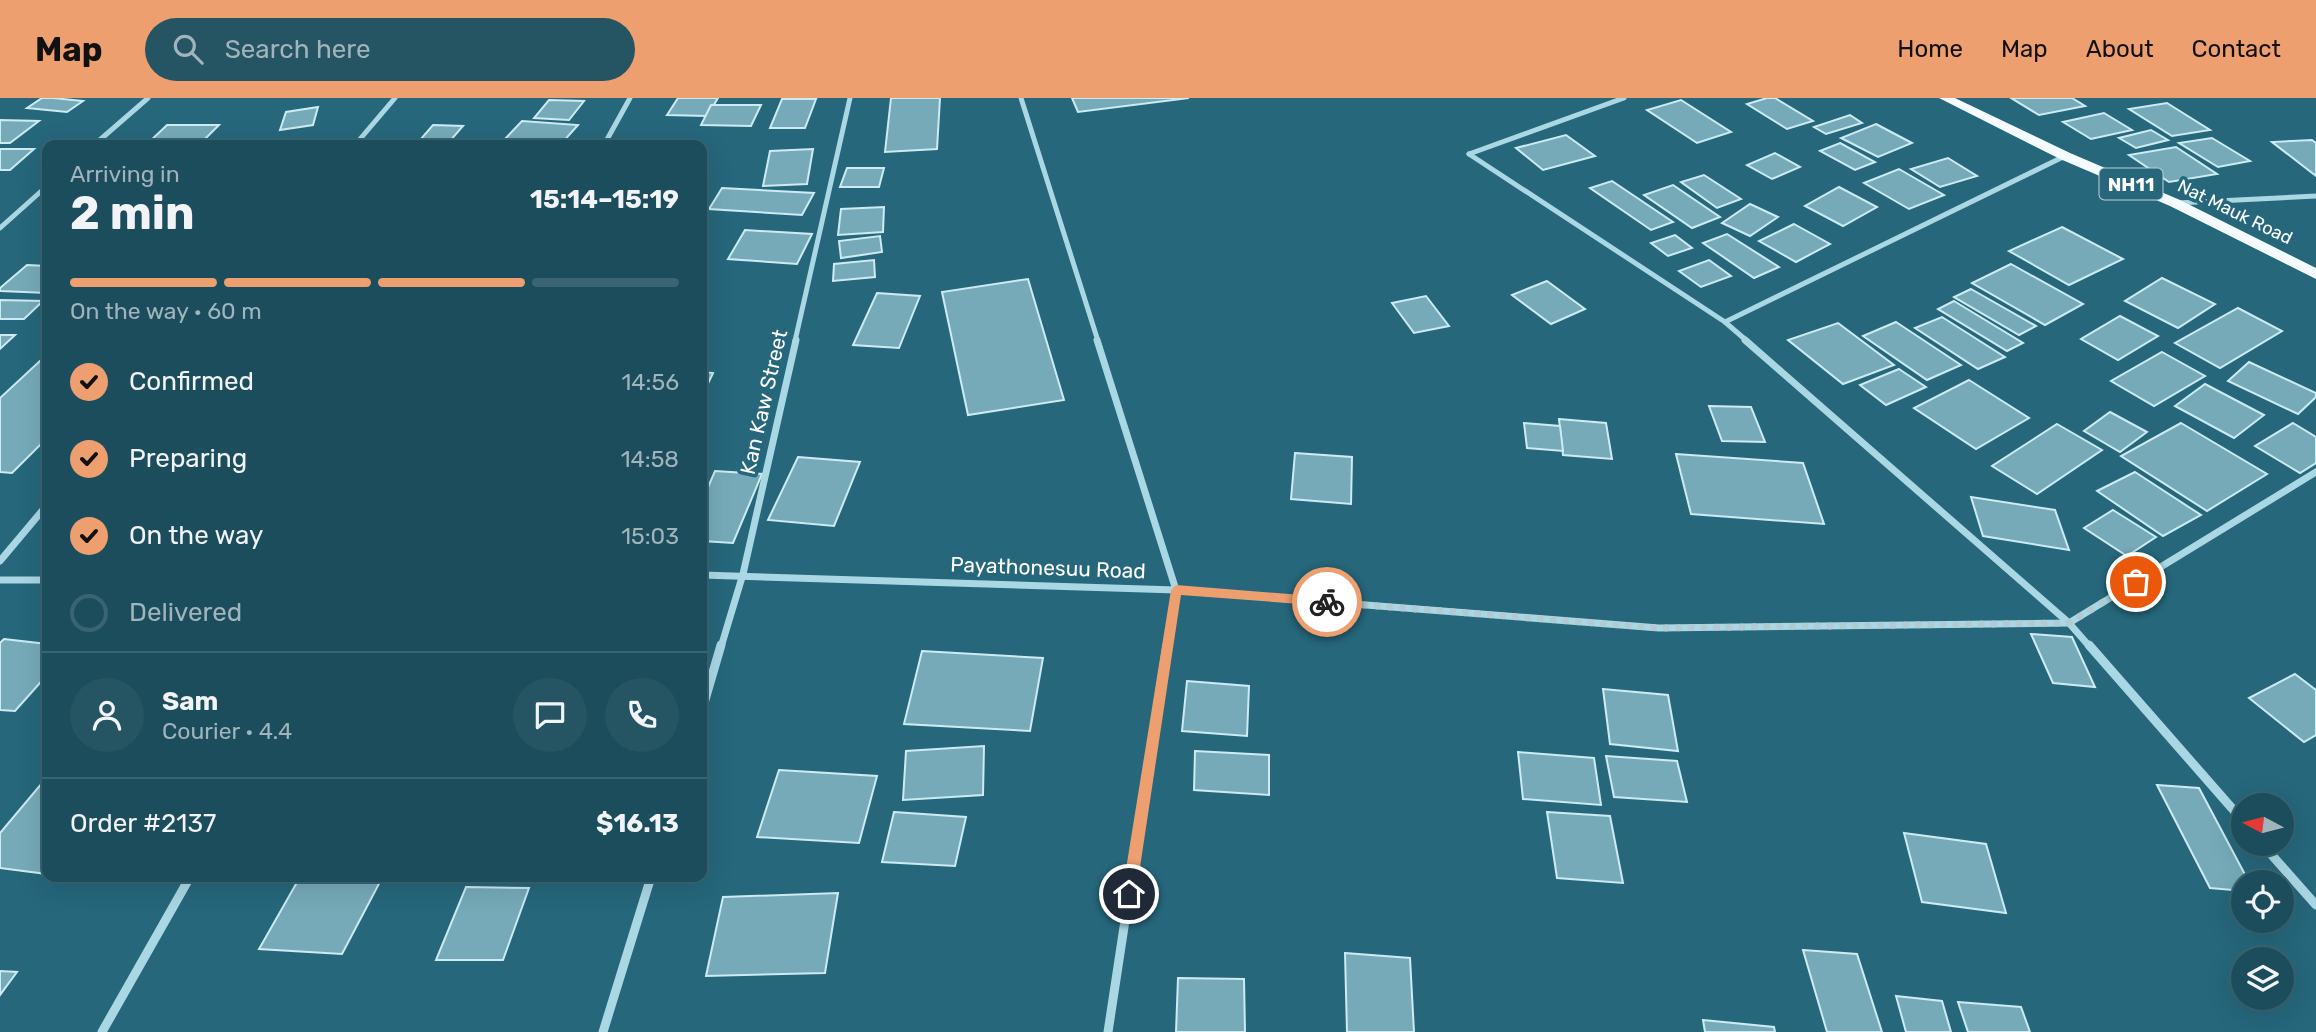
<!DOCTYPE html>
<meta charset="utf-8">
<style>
:root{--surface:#1c4d5c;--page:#255462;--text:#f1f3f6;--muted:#a0b4bb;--line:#3a6472;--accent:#ed9f6f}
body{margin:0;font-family:Rubik,sans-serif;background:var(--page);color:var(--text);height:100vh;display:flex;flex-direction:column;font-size:26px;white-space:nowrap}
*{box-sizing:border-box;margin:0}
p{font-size:23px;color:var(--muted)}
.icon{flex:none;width:38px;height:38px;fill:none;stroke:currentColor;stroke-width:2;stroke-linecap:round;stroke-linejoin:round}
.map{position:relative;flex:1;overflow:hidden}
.drawer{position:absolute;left:42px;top:42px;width:665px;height:742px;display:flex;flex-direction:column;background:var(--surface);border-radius:14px;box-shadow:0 7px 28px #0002,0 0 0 2px var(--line)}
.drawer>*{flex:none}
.needle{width:46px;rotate:277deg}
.controls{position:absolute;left:2231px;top:695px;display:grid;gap:14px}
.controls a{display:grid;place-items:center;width:63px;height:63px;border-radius:50%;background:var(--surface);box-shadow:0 7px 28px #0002,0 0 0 2px var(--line);font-size:35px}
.pin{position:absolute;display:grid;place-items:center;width:60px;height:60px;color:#fff;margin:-30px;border:4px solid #fff;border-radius:50%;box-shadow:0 2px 7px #0007}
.courier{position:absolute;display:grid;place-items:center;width:70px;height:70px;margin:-35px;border:5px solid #ed9f6f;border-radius:50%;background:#fff;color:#222;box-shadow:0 2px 9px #0007}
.head em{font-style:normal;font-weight:700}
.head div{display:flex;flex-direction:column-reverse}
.head{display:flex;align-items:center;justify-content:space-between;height:119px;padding:0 28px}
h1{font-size:46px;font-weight:700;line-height:52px}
.bar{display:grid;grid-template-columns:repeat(4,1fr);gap:10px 7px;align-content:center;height:84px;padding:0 28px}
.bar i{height:9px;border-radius:5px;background:var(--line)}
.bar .active{background:var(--accent)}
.bar p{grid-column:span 4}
.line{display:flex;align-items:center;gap:18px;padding:0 28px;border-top:2px solid var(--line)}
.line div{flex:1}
.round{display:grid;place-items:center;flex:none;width:74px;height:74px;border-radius:37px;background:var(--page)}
ol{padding:0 28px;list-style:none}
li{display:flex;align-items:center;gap:21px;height:77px}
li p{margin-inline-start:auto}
li .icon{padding:7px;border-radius:50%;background:var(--accent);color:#111;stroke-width:4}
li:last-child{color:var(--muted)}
li i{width:38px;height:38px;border:4px solid var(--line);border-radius:50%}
header{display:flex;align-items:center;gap:42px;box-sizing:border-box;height:98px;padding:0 35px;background:var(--accent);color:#111}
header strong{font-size:33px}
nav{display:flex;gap:38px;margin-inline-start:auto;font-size:24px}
.search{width:490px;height:63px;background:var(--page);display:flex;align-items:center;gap:18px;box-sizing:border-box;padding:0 24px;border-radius:38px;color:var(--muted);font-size:26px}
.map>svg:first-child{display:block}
.building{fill:#76aab8;stroke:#ccebf3;stroke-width:2}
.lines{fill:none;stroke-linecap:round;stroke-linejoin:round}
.minor-far2{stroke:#aad7e4;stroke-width:5}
.minor-far1{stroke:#aad7e4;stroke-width:7}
.minor{stroke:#aad7e4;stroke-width:9}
.trunk{fill:#f4fbfe;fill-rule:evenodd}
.route{fill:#ed9f6f}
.done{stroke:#b3cad1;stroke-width:7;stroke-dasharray:0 12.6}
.labels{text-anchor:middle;stroke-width:7;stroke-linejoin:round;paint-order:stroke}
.far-street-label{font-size:18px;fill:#fff;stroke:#26677b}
.shield{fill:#26677b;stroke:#bed1d7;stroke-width:2}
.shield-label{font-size:19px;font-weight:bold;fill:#fff}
.street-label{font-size:21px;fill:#fff;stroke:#26677b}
</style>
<header>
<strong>Map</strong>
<div class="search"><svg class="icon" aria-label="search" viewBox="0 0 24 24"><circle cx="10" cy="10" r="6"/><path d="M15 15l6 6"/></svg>Search here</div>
<nav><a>Home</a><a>Map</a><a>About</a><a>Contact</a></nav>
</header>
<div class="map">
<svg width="2316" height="934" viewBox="0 0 2316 934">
<rect width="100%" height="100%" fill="#26677b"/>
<g class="building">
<polygon points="42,0 53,0 83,3 67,14 27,10"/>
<polygon points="678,0 718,0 707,18 667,17"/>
<polygon points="891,0 940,0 937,51 885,54"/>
<polygon points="1072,0 1189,0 1078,14"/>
<polygon points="1767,0 1775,0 1813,23 1787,31 1747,6"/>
<polygon points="2011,0 2072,0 2085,8 2039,17"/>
<polygon points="782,1 816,1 805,30 770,30"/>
<polygon points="549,2 584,3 569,22 534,20"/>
<polygon points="1681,2 1731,34 1697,45 1647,12"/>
<polygon points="2167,5 2210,32 2172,38 2129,11"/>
<polygon points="711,7 761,7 751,28 701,27"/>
<polygon points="318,9 313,27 280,32 286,14"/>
<polygon points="2104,15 2132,32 2091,41 2063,24"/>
<polygon points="1850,17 1862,25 1826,36 1814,29"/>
<polygon points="0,22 39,23 10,45 0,45"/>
<polygon points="522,23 578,27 562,45 505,41"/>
<polygon points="1876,26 1912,45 1878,59 1841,40"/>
<polygon points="167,27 219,27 199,47 146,47"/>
<polygon points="433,27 463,28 450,43 420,42"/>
<polygon points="2151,32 2168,42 2136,50 2119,40"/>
<polygon points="1566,37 1595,58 1543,72 1516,50"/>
<polygon points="2212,40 2250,63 2218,69 2179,45"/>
<polygon points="2312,42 2316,45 2316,78 2272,44"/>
<polygon points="1840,45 1875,64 1855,72 1820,53"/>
<polygon points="2176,49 2217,76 2169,84 2129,57"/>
<polygon points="0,51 34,51 10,72 0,72"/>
<polygon points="813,51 807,86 763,88 770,53"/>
<polygon points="1775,55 1800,69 1772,81 1747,67"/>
<polygon points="1948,60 1977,78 1940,89 1911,71"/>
<polygon points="847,70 884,70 879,89 840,89"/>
<polygon points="1899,71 1944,97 1909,111 1864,85"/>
<polygon points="1704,77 1741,101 1717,110 1681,84"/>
<polygon points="1612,83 1673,124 1651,132 1590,90"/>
<polygon points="1673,87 1720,119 1692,130 1644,97"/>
<polygon points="1839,89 1877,109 1843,128 1805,108"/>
<polygon points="722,90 814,95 802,117 709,111"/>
<polygon points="1750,106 1778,119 1750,138 1722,125"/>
<polygon points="884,109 883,134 838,137 841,111"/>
<polygon points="1794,126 1830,146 1796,164 1759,143"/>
<polygon points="2062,129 2123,161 2069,187 2009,153"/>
<polygon points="745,132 812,136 797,166 728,161"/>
<polygon points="1727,136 1779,169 1754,180 1703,145"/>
<polygon points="1675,137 1692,150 1668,158 1651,145"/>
<polygon points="880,138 882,154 841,160 839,143"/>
<polygon points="874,162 875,179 833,183 834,166"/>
<polygon points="1709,162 1731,178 1701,189 1679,173"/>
<polygon points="2011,166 2083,206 2045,227 1972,185"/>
<polygon points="27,167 47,168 47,195 0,193 0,190"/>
<polygon points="2162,180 2215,206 2178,230 2125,203"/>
<polygon points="1028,181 1064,302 968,317 942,194"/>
<polygon points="1547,183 1585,211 1551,226 1512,197"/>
<polygon points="1971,191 2036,228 2019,237 1954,199"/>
<polygon points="877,195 920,198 899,250 853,247"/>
<polygon points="1426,198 1449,228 1414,235 1392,205"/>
<polygon points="0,202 43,203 24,221 0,221"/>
<polygon points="1954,203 2023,245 2007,253 1938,211"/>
<polygon points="2238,210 2282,233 2220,270 2175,245"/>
<polygon points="2120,218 2158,238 2118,262 2081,241"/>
<polygon points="1942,219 2005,259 1978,271 1915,230"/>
<polygon points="1896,224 1961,267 1927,282 1863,238"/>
<polygon points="1838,225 1894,267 1843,286 1788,242"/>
<polygon points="0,237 15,237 0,251"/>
<polygon points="2162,254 2205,278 2154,308 2111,283"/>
<polygon points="42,261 47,262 47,340 12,375 0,374 0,300"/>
<polygon points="2249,264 2316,295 2316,299 2298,316 2228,283"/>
<polygon points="1899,271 1926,289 1886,307 1860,287"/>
<polygon points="702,274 713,275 702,298"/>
<polygon points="1969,282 2029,320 1976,351 1914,310"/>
<polygon points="2205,286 2264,317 2234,340 2175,308"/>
<polygon points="1709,308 1751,309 1765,344 1722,343"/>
<polygon points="2110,314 2147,334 2120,354 2084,333"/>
<polygon points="1559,321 1606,325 1612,361 1563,357"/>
<polygon points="1524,325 1560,328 1563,353 1527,350"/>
<polygon points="2181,325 2267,376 2207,413 2121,358"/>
<polygon points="2293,325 2316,339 2316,365 2300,375 2255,348"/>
<polygon points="2057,326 2102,352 2037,396 1992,368"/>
<polygon points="1295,355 1352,359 1351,406 1291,401"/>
<polygon points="1676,356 1803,365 1824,426 1691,416"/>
<polygon points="798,359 860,364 834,428 768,422"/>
<polygon points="715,373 762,376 733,445 702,443 702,403"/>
<polygon points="2135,374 2201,417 2163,438 2097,393"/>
<polygon points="1971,399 2055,412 2069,452 1983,438"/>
<polygon points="2113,412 2156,439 2127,458 2084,430"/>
<polygon points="2031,536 2072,539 2095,589 2053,585"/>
<polygon points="4,541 47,546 47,577 15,613 0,612 0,545"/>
<polygon points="922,553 1043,560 1030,633 904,626"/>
<polygon points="2295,576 2316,592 2316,637 2304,644 2249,600"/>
<polygon points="1187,583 1249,588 1247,638 1182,633"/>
<polygon points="1603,591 1668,597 1678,653 1610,646"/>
<polygon points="984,648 983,697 903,702 906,653"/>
<polygon points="1195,653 1269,657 1269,697 1194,692"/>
<polygon points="1518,654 1594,660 1601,707 1523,701"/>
<polygon points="1606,658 1677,663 1687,704 1614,699"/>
<polygon points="779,672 877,678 859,745 757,739"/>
<polygon points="42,685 47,686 47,776 0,770 0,735"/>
<polygon points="2157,687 2199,690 2249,784 2244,784 2244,793 2210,790"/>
<polygon points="894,714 966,719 955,768 882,764"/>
<polygon points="1547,714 1610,718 1623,785 1557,780"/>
<polygon points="1904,735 1986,746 2006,815 1922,804"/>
<polygon points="300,779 381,782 342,856 259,851"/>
<polygon points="466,789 529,790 503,862 436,862"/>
<polygon points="838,795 825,875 706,878 723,799"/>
<polygon points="1803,852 1857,856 1882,934 1827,934"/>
<polygon points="1345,855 1410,860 1414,934 1347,934"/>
<polygon points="0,873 17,874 0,897"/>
<polygon points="1178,880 1244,881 1245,934 1176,934"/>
<polygon points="1896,898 1942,903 1951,934 1906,934"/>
<polygon points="1958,904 2021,909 2030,934 1968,934"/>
<polygon points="1703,922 1774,929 1775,934 1705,934"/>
</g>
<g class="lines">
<g class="minor-far2">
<polyline points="1021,0 1098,243"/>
<polyline points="94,47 148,0"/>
<polyline points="355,47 395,0"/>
<polyline points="604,47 630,0"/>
<polyline points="1469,56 1725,224 1747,243"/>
<polyline points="1469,56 1624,0"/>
<polyline points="2177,105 2316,98"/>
<polyline points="0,130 47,88"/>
<polyline points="1725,224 2065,58"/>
<polyline points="795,243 850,0"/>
</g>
<g class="minor-far1">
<polyline points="1097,242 1176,492 1167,549"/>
<polyline points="1745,242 2069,525 2090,549"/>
<polyline points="0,463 47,407"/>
<polyline points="702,477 1176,492 1659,530 2069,525 2316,374"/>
<polyline points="0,482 47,482"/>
<polyline points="721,549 743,476 796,242"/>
</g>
<g class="minor">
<polyline points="2089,547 2244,724"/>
<polyline points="702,612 721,547"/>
<polyline points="2262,746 2316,807"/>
<polyline points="102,934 190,779"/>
<polyline points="603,934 651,779"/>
<polyline points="1108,934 1167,547"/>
</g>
<polygon class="trunk" points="1939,0 1955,0 2070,55 2180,102 2316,170 2316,181 2170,108 2060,61"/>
</g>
<polygon class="route" points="1176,487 1327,499 1333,504 1327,508 1181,497 1136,796 1129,802 1122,796 1171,492"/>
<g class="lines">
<polyline class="done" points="1327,504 1659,530 2069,525 2136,484"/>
</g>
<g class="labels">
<g class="far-street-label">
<text transform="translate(2235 114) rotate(26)" y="6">Nat Mauk Road</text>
</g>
<rect class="shield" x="2099.5" y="70.5" width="63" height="31" rx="5"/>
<g class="shield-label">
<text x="2131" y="93">NH11</text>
</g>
<g class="street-label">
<text transform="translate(764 304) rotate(-77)" y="7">Kan Kaw Street</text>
<text transform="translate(1048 470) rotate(2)" y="7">Payathonesuu Road</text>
</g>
</g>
</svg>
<div class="controls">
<a><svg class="needle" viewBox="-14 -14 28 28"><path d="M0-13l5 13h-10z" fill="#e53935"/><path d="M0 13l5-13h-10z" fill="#a0b4bb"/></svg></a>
<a><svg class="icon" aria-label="locate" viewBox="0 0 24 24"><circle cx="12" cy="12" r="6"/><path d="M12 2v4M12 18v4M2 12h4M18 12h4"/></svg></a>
<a><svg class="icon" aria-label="layers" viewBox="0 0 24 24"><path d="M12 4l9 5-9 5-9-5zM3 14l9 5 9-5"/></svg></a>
</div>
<div class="pin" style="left:2136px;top:484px;background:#ea580c"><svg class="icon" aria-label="bag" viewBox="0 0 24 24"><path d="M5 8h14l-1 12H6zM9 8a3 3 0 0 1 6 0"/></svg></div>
<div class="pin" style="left:1129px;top:796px;background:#1f2937"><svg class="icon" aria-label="home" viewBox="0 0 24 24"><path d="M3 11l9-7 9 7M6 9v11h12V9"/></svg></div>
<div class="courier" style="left:1327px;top:504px"><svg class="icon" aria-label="bike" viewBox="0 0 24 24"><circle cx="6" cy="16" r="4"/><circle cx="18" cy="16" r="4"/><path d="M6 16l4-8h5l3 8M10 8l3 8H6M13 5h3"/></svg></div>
<section class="drawer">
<div class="head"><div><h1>2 min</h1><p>Arriving in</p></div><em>15:14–15:19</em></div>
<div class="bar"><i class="active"></i><i class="active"></i><i class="active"></i><i></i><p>On the way · 60 m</p></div>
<ol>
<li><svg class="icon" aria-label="check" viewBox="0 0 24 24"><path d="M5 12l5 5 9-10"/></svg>Confirmed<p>14:56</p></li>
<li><svg class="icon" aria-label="check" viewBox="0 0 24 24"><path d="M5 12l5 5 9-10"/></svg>Preparing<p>14:58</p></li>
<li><svg class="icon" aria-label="check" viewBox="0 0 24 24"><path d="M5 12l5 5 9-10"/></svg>On the way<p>15:03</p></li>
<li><i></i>Delivered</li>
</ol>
<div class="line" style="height:126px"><a class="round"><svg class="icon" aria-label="person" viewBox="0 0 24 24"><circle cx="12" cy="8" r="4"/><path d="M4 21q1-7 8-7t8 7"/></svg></a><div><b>Sam</b><p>Courier · 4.4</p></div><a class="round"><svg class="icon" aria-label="chat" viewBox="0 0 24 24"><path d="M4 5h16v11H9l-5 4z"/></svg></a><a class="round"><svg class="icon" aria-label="phone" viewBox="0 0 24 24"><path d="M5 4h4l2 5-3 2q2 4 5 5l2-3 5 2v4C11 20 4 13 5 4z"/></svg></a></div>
<div class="line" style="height:91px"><div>Order #2137</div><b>$16.13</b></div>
</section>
</div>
